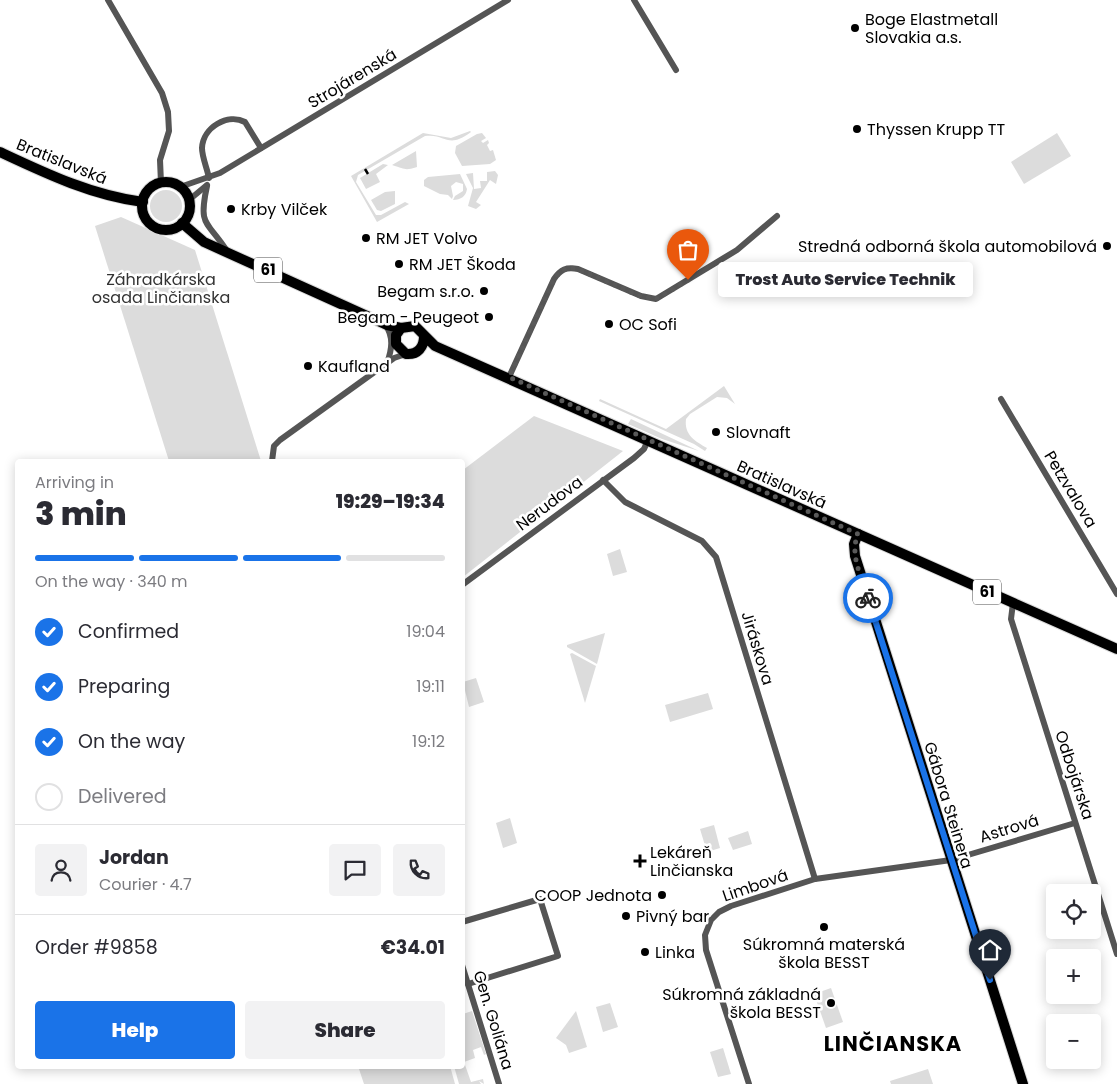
<!DOCTYPE html>
<meta charset="utf-8">
<style>
:root{--surface:#fff;--page:#f2f2f3;--text:#2b2b33;--muted:#7c7c81;--line:#e1e1e2;--accent:#1a73e8}
body{margin:0;font-family:Poppins,sans-serif;background:var(--page);color:var(--text);height:100vh;display:flex;flex-direction:column;font-size:19px;white-space:nowrap}
*{box-sizing:border-box;margin:0}
p{font-size:16px;color:var(--muted)}
.icon{flex:none;width:28px;height:28px;fill:none;stroke:currentColor;stroke-width:2;stroke-linecap:round;stroke-linejoin:round}
.map{position:relative;flex:1;overflow:hidden}
.panel{position:absolute;left:15px;top:459px;width:450px;height:610px;display:flex;flex-direction:column;background:var(--surface);border-radius:5px;box-shadow:0 2px 12px #0003}
.panel>*{flex:none}
.buttons{position:absolute;left:1046px;top:884px;display:grid;gap:10px}
.buttons a{display:grid;place-items:center;width:55px;height:55px;border-radius:5px;background:var(--surface);box-shadow:0 2px 12px #0003;font-size:25px}
.pin{position:absolute;display:grid;place-items:center;width:42px;height:42px;color:#fff;margin:-51px -21px;border-radius:50% 50% 50% 0;rotate:-45deg;box-shadow:0 0 5px #0007}
.pin .icon{rotate:45deg}
.courier{position:absolute;display:grid;place-items:center;width:50px;height:50px;margin:-25px;border:4px solid #1a73e8;border-radius:50%;background:#fff;color:#222;box-shadow:0 1px 6px #0007}
.bubble{position:absolute;height:35px;border-radius:5px;background:var(--surface);box-shadow:0 2px 12px #0003;font-size:16px;font-weight:800;line-height:35px;text-align:center}
.head em{font-style:normal;font-weight:800}
.head div{display:flex;flex-direction:column-reverse}
.head{display:flex;align-items:center;justify-content:space-between;height:85px;padding:0 20px}
h1{font-size:32px;font-weight:800;line-height:38px}
.bar{display:grid;grid-template-columns:repeat(4,1fr);gap:8px 5px;align-content:center;height:60px;padding:0 20px}
.bar i{height:6px;border-radius:4px;background:var(--line)}
.bar .current{background:var(--accent)}
.bar p{grid-column:span 4}
.line{display:flex;align-items:center;gap:12px;padding:0 20px;border-top:1px solid var(--line)}
.line div{flex:1}
.round{display:grid;place-items:center;flex:none;width:52px;height:52px;border-radius:5px;background:var(--page)}
ol{padding:0 20px;list-style:none}
li{display:flex;align-items:center;gap:15px;height:55px}
li p{margin-inline-start:auto}
li .icon{padding:5px;border-radius:50%;background:var(--accent);color:#fff;stroke-width:4}
li:last-child{color:var(--muted)}
li i{width:28px;height:28px;border:2px solid var(--line);border-radius:50%}
.action{display:flex;gap:10px;margin-top:auto;padding:10px 20px}
.action a{flex:1;height:58px;border-radius:5px;background:var(--accent);color:#fff;font-size:20px;font-weight:800;line-height:58px;text-align:center}
.action a+a{background:var(--page);color:var(--text)}
.map>svg:first-child{display:block}
.green{fill:#dcdcdc}
.lines{fill:none;stroke-linecap:round;stroke-linejoin:round}
.primary-casing{stroke:#dbdbdb;stroke-width:12}
.minor{stroke:#555;stroke-width:6}
.primary{stroke:#000;stroke-width:10}
.rail{stroke:#000;stroke-width:2.5;stroke-dasharray:8 2.5 1 2.5;stroke-linecap:butt}
.done{stroke:#595959;stroke-width:5;stroke-dasharray:0 9}
.route{stroke:#1a73e8;stroke-width:6}
.poi-dot{fill:#000;stroke:#fff;stroke-width:2}
.labels{text-anchor:middle;stroke-width:5;stroke-linejoin:round;paint-order:stroke}
.shield{fill:#fff;stroke:#4c4c4c;stroke-width:1}
.shield-label{font-size:15px;font-weight:bold;fill:#000}
.poi-label{font-size:16px;fill:#000;stroke:#fff;text-anchor:start}
.street-label{font-size:16px;fill:#000;stroke:#fff}
.park-label{font-size:16px;fill:#333;stroke:#fff}
.district-label{font-size:21px;font-weight:bold;letter-spacing:1px;fill:#000;stroke:#fff}
</style>
<div class="map">
<svg width="1117" height="1084" viewBox="0 0 1117 1084">
<rect width="100%" height="100%" fill="#fff"/>
<g class="green">
<path d="M470,131L471,132C447,150 446,133 425,136L358,175L356,182L376,215H381L405,202L409,204L377,222L351,176L423,133L451,138Z"/>
<polygon points="482,133 486,138 481,141 483,143 488,140 489,143 487,145 490,151 493,150 496,160 490,164 462,166 455,153 456,146 477,134"/>
<polygon points="1057,133 1071,156 1024,184 1011,162"/>
<path d="M416,151L417,167C404,171 406,169 392,165Z"/>
<polygon points="383,164 388,165 376,174 380,182 366,189 360,178"/>
<polygon points="495,171 498,175 496,184 490,180 476,202 481,205 476,209 468,206 473,188 466,174 473,173 474,189 481,188 480,181 487,181 487,172"/>
<path d="M460,174L467,189C466,196 461,200 453,200L455,196L463,191V184L456,182L451,186L453,196L452,199L448,195L440,194L424,186V180L428,177Z"/>
<circle cx="166" cy="206" r="16"/>
<polygon points="395,191 395,204 381,211 377,210 371,200 385,192"/>
<polygon points="121,217 195,250 261,461 169,461 95,226"/>
<path d="M724,386L735,404L727,398L717,397L690,414L686,419C684,435 695,441 707,448L705,451L694,444L599,401L600,399L666,429Z"/>
<polygon points="534,416 623,451 463,577 463,470"/>
<polygon points="631,419 699,451 662,439 628,424"/>
<polygon points="620,549 627,572 613,576 607,554"/>
<polygon points="605,633 597,664 567,647 567,645"/>
<polygon points="572,653 596,666 585,703 570,654"/>
<polygon points="476,678 484,702 469,707 463,682"/>
<polygon points="708,693 713,709 670,722 665,705"/>
<polygon points="510,818 517,843 503,848 496,823"/>
<polygon points="714,825 720,848 707,852 700,829"/>
<polygon points="748,831 752,844 733,850 728,838"/>
<polygon points="831,988 843,1022 826,1028 814,994"/>
<polygon points="610,1003 618,1027 603,1032 596,1007"/>
<polygon points="472,1011 486,1054 484,1055 481,1047 473,1050 475,1058 464,1062 471,1082 483,1079 484,1084 479,1081 481,1084 459,1084 454,1066 462,1066 463,1014"/>
<polygon points="576,1011 587,1047 569,1053 566,1045 556,1038"/>
<polygon points="723,1048 731,1074 718,1077 710,1052"/>
<polygon points="358,1066 450,1066 455,1084 364,1084"/>
<polygon points="928,1069 933,1084 891,1084 890,1081"/>
</g>
<g class="lines">
<g class="primary-casing">
<g id="primary">
<path d="M0,152C47,174 91,195 143,202"/>
<circle cx="166" cy="206" r="24"/>
<polyline points="182,223 204,242 387,325 401,328"/>
<path d="M424,336C424,347 418,355 406,354L396,344V335L401,328L415,326L435,346L1117,649"/>
<polyline points="858,534 854,544 855,556 1023,1084"/>
</g>
</g>
<g class="minor">
<polyline points="108,0 162,93 168,112 169,131 160,160 161,183"/>
<polyline points="634,0 676,70"/>
<path d="M209,178C207,168 202,157 202,148C203,127 228,113 245,122L261,148"/>
<path d="M207,186C198,227 207,220 227,251"/>
<polyline points="180,187 220,173 508,0"/>
<polyline points="189,200 207,185"/>
<path d="M385,324C394,337 392,349 387,363"/>
<path d="M509,377L554,279C561,269 566,267 578,269L641,296L656,299L737,250L777,216"/>
<polyline points="1001,399 1117,594"/>
<polyline points="272,461 274,446 280,440 394,358 406,354"/>
<polyline points="603,480 625,502 702,541 716,557 815,879"/>
<polyline points="462,585 634,458 644,449 648,440"/>
<polyline points="1013,603 1011,619 1117,954"/>
<polyline points="462,922 540,899 558,956 468,984"/>
<polyline points="462,965 499,1084"/>
<polyline points="749,1084 706,950 705,935 711,920 719,912 731,906 815,879 951,860 1075,823"/>
</g>
<use href="#primary" class="primary"/>
<polyline class="rail" points="365,169 368,174"/>
</g>
<g class="lines">
<path class="done" d="M688,280L656,299L640,296L578,269C566,267 561,269 554,279L509,377L858,534C849,555 862,577 868,598"/>
<polyline class="route" points="868,598 990,980"/>
</g>
<g class="poi-dot">
<circle cx="855" cy="28" r="5"/>
<circle cx="857" cy="129" r="5"/>
<circle cx="231" cy="209" r="5"/>
<circle cx="366" cy="238" r="5"/>
<circle cx="1107" cy="246" r="5"/>
<circle cx="399" cy="264" r="5"/>
<circle cx="484" cy="291" r="5"/>
<circle cx="489" cy="317" r="5"/>
<circle cx="609" cy="324" r="5"/>
<circle cx="308" cy="366" r="5"/>
<circle cx="716" cy="432" r="5"/>
<path d="M637.5 853.5h5v5h5v5h-5v5h-5v-5h-5v-5h5z"/>
<circle cx="662" cy="895" r="5"/>
<circle cx="626" cy="916" r="5"/>
<circle cx="824" cy="927" r="5"/>
<circle cx="645" cy="952" r="5"/>
<circle cx="831" cy="1003" r="5"/>
</g>
<g class="labels">
<g class="shield">
<rect x="254" y="257.5" width="28" height="25" rx="4"/>
<rect x="973" y="579.5" width="28" height="25" rx="4"/>
</g>
<g class="shield-label">
<text x="268" y="275">61</text>
<text x="987" y="597">61</text>
</g>
<g class="poi-label">
<text x="865" y="25">Boge Elastmetall<tspan x="865" dy="18">Slovakia a.s.</tspan></text>
<text x="867" y="135">Thyssen Krupp TT</text>
<text x="241" y="215">Krby Vilček</text>
<text x="376" y="244">RM JET Volvo</text>
<text x="1097" y="252" text-anchor="end">Stredná odborná škola automobilová</text>
<text x="409" y="270">RM JET Škoda</text>
<text x="474" y="297" text-anchor="end">Begam s.r.o.</text>
<text x="479" y="323" text-anchor="end">Begam - Peugeot</text>
<text x="619" y="330">OC Sofi</text>
<text x="318" y="372">Kaufland</text>
<text x="726" y="438">Slovnaft</text>
<text x="650" y="858">Lekáreň<tspan x="650" dy="18">Linčianska</tspan></text>
<text x="652" y="901" text-anchor="end">COOP Jednota</text>
<text x="636" y="922">Pivný bar</text>
<text x="824" y="950" text-anchor="middle">Súkromná materská<tspan x="824" dy="18">škola BESST</tspan></text>
<text x="655" y="958">Linka</text>
<text x="821" y="1000" text-anchor="end">Súkromná základná<tspan x="821" dy="18">škola BESST</tspan></text>
</g>
<g class="street-label">
<text transform="translate(352 78) rotate(-31)" y="6">Strojárenská</text>
<text transform="translate(62 161) rotate(22)" y="6">Bratislavská</text>
<text transform="translate(782 484) rotate(24)" y="6">Bratislavská</text>
<text transform="translate(1071 489) rotate(59)" y="6">Petzvalova</text>
<text transform="translate(549 503) rotate(-37)" y="6">Nerudova</text>
<text transform="translate(758 648) rotate(73)" y="6">Jiráskova</text>
<text transform="translate(1075 775) rotate(72)" y="6">Odbojárska</text>
<text transform="translate(949 805) rotate(73)" y="6">Gábora Steinera</text>
<text transform="translate(1009 828) rotate(-17)" y="6">Astrová</text>
<text transform="translate(755 885) rotate(-19)" y="6">Limbová</text>
<text transform="translate(494 1020) rotate(73)" y="6">Gen. Goliána</text>
</g>
<g class="park-label">
<text x="161" y="285">Záhradkárska<tspan x="161" dy="18">osada Linčianska</tspan></text>
</g>
<g class="district-label">
<text x="893" y="1051">LINČIANSKA</text>
</g>
</g>
</svg>
<div class="buttons">
<a><svg class="icon" aria-label="locate" viewBox="0 0 24 24"><circle cx="12" cy="12" r="6"/><path d="M12 2v4M12 18v4M2 12h4M18 12h4"/></svg></a>
<a>+</a>
<a>−</a>
</div>
<div class="pin" style="left:688px;top:280px;background:#ea580c"><svg class="icon" aria-label="bag" viewBox="0 0 24 24"><path d="M5 8h14l-1 12H6zM9 8a3 3 0 0 1 6 0"/></svg></div>
<div class="pin" style="left:990px;top:980px;background:#1f2937"><svg class="icon" aria-label="home" viewBox="0 0 24 24"><path d="M3 11l9-7 9 7M6 9v11h12V9"/></svg></div>
<div class="courier" style="left:868px;top:598px"><svg class="icon" aria-label="bike" viewBox="0 0 24 24"><circle cx="6" cy="16" r="4"/><circle cx="18" cy="16" r="4"/><path d="M6 16l4-8h5l3 8M10 8l3 8H6M13 5h3"/></svg></div>
<div class="bubble" style="left:718px;top:262px;width:255px">Trost Auto Service Technik</div>
<section class="panel">
<div class="head"><div><h1>3 min</h1><p>Arriving in</p></div><em>19:29–19:34</em></div>
<div class="bar"><i class="current"></i><i class="current"></i><i class="current"></i><i></i><p>On the way · 340 m</p></div>
<ol>
<li><svg class="icon" aria-label="check" viewBox="0 0 24 24"><path d="M5 12l5 5 9-10"/></svg>Confirmed<p>19:04</p></li>
<li><svg class="icon" aria-label="check" viewBox="0 0 24 24"><path d="M5 12l5 5 9-10"/></svg>Preparing<p>19:11</p></li>
<li><svg class="icon" aria-label="check" viewBox="0 0 24 24"><path d="M5 12l5 5 9-10"/></svg>On the way<p>19:12</p></li>
<li><i></i>Delivered</li>
</ol>
<div class="line" style="height:90px"><a class="round"><svg class="icon" aria-label="person" viewBox="0 0 24 24"><circle cx="12" cy="8" r="4"/><path d="M4 21q1-7 8-7t8 7"/></svg></a><div><b>Jordan</b><p>Courier · 4.7</p></div><a class="round"><svg class="icon" aria-label="chat" viewBox="0 0 24 24"><path d="M4 5h16v11H9l-5 4z"/></svg></a><a class="round"><svg class="icon" aria-label="phone" viewBox="0 0 24 24"><path d="M5 4h4l2 5-3 2q2 4 5 5l2-3 5 2v4C11 20 4 13 5 4z"/></svg></a></div>
<div class="line" style="height:65px"><div>Order #9858</div><b>€34.01</b></div>
<div class="action"><a>Help</a><a>Share</a></div>
</section>
</div>
